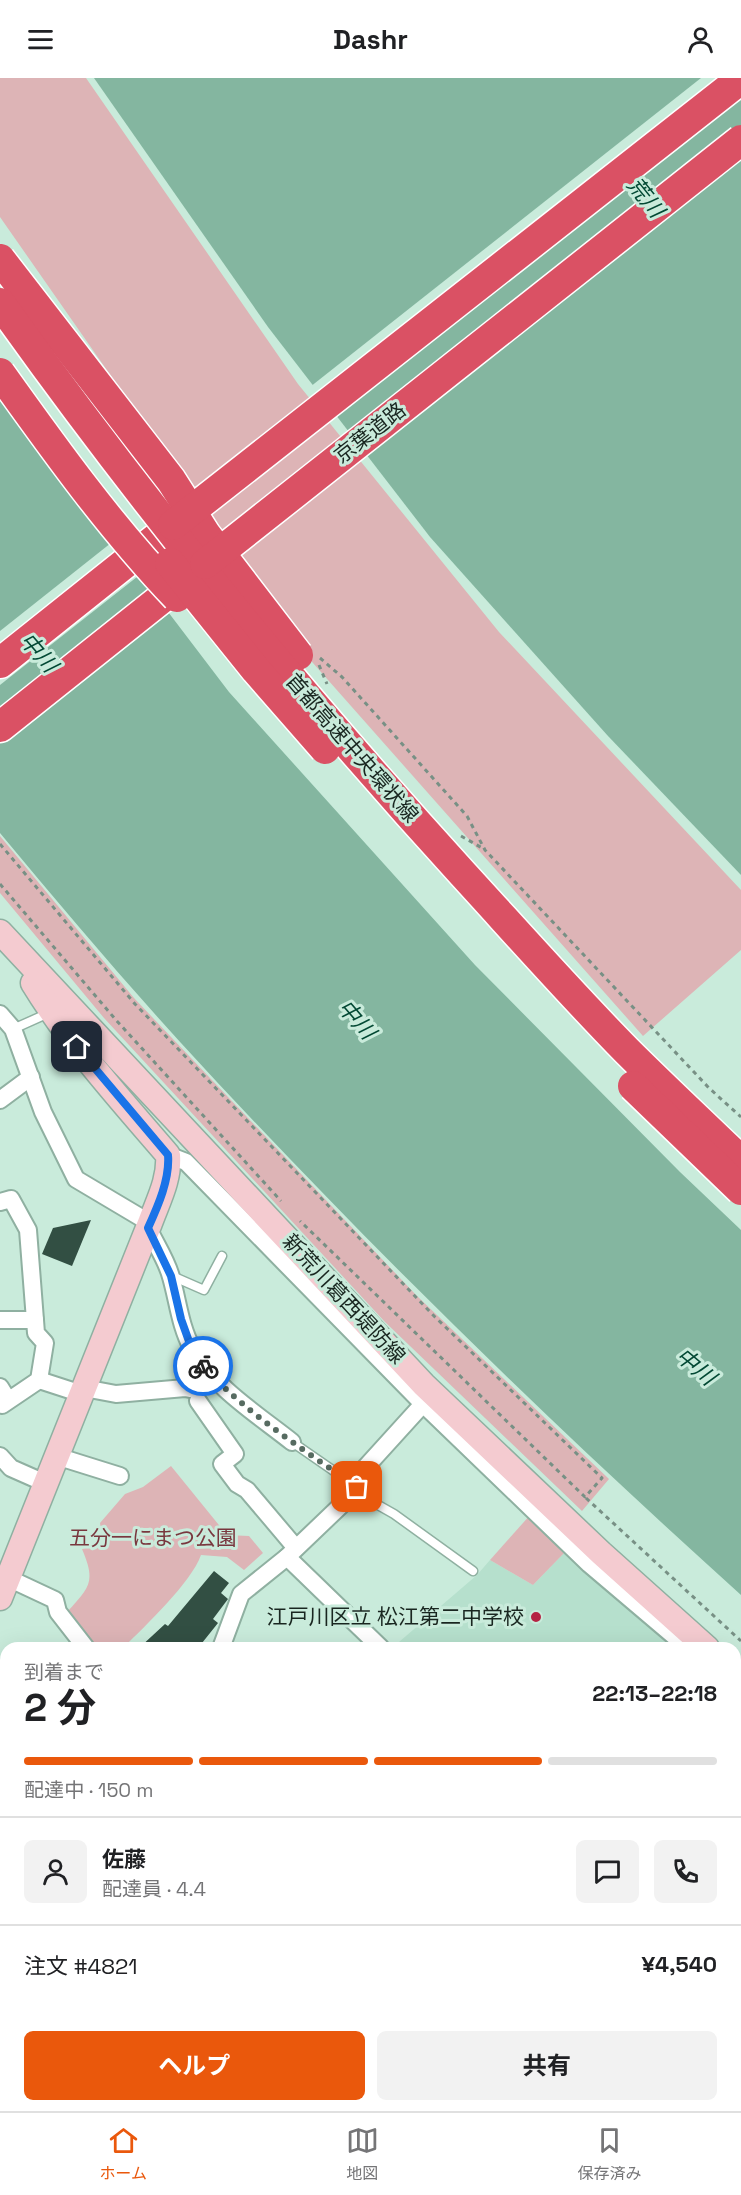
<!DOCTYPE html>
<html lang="ja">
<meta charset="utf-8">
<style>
:root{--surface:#fff;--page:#f2f2f2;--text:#202124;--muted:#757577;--line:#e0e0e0;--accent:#ea580c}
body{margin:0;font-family:"Space Grotesk","Noto Sans JP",sans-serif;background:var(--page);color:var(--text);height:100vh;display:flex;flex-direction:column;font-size:22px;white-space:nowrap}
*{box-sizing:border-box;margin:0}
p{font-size:20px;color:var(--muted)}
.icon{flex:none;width:33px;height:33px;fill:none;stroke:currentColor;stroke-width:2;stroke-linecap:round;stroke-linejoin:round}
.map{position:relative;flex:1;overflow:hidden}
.details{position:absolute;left:0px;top:1564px;width:741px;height:470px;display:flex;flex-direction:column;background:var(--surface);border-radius:18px 18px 0 0;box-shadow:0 6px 24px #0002}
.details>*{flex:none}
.pin{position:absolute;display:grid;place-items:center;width:51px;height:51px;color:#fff;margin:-26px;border-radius:12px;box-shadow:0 3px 9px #0006}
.courier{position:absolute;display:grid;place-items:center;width:60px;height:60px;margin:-30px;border:4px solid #1a73e8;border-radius:50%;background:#fff;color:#222;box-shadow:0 2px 8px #0007}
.summary em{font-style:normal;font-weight:700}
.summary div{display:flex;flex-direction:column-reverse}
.summary{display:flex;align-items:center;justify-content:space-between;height:102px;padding:0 24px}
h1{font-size:39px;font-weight:700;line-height:45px}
.bar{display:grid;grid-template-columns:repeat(4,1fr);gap:9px 6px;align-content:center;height:72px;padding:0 24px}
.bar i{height:8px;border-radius:4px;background:var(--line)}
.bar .on{background:var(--accent)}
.bar p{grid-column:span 4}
.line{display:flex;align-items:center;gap:15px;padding:0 24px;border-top:2px solid var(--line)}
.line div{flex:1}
.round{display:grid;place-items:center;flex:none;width:63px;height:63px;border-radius:9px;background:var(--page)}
.action{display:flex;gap:12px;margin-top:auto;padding:12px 24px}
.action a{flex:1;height:69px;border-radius:9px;background:var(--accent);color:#fff;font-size:24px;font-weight:700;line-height:69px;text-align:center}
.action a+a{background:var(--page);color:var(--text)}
header{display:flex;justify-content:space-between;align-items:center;height:78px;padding:0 24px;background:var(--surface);font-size:27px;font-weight:700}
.tabs{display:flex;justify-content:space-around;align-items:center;height:84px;border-top:2px solid var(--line);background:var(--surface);font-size:16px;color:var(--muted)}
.tabs a{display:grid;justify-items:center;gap:3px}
.tabs .on{color:var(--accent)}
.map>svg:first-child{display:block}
.built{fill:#b6e0cd}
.green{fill:#ddb4b6}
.water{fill:#84b6a0}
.pier{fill:#c9ebdb}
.building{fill:#324f43}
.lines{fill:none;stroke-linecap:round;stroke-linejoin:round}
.lane-casing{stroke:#8fb0a1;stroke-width:11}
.street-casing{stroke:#8fb0a1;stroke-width:20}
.secondary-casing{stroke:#8fb0a1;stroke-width:27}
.highway-casing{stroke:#fff;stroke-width:33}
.path{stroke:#789085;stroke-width:3;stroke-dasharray:4.5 4.5;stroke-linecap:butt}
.lane{stroke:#fff;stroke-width:8}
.street{stroke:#fff;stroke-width:16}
.secondary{stroke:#f4cbd0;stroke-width:24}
.highway{stroke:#da5164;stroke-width:30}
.highway-bridge-casing{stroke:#fff;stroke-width:33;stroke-linecap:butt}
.highway-bridge{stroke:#da5164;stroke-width:30}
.done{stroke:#576b61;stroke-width:6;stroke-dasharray:0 10.8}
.route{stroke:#1a73e8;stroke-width:8}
.poi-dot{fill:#b52343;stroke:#c9ebdb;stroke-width:2}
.labels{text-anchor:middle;stroke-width:6;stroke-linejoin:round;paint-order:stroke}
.street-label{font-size:21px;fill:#192620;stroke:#c9ebdb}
.park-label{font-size:21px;fill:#79373e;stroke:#c9ebdb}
.poi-label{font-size:21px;fill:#192620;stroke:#c9ebdb;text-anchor:end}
.water-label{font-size:22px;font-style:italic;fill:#034934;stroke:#c9ebdb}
</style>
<header><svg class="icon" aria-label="menu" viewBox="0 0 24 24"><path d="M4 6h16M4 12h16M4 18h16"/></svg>Dashr<svg class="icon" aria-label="person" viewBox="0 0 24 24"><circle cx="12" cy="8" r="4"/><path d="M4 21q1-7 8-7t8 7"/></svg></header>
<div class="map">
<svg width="741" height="2033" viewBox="0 0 741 2033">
<rect width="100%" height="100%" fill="#c9ebdb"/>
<g class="built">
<polygon points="568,1471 679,1570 392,1570 477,1497 490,1482 533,1507"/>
<polygon points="737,1923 741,1927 741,2029 737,2033 641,2033 636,2028 735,2028 735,1925"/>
</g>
<g class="green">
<polygon points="0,0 86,0 298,306 499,554 741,812 741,872 643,958 305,576 0,139"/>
<polygon points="0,758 134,920 417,1218 609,1401 582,1433 385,1244 104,940 0,815"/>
<path d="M171,1388L227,1457L249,1458L263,1475L244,1492L227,1479L201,1477C191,1505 145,1548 123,1570H94L67,1534C90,1509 96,1504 82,1471L103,1465L100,1445L125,1416L143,1409Z"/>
<polygon points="531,1436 568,1471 533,1507 490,1482"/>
</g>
<g class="water">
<polygon points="94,0 741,0 741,797 608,658 430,459 268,249"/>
<path d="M0,313L229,614L475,887L680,1094L741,1152V1517C547,1342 359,1159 181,965C119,897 59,826 0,755Z"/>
</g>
<g class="pier">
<polygon points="701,0 741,0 333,338 310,309"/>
<polygon points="116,461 142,495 0,607 0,553"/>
</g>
<g class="building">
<polygon points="91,1142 72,1188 42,1176 53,1150"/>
<polygon points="214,1493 229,1505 221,1515 228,1521 213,1541 218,1545 198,1570 139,1570 165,1546 168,1548"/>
</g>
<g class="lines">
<g class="lane-casing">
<g id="lane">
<polyline points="13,951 51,934"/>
<polyline points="172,1198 204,1212 222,1178"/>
<polyline points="292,1364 357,1409"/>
<polyline points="355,1414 394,1436 473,1493"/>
<polyline points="0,1788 6,1790"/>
</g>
</g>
<g class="street-casing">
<g id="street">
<polyline points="0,936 13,951 43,1034 76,1101 150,1145"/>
<polyline points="0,1022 31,999"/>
<polyline points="168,1077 186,1084 423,1326 589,1486 688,1570"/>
<polyline points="0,1124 11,1121 28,1152 36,1255 45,1265 39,1302 2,1327"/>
<path d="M148,1150C155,1165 167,1183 171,1199C178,1223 180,1248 192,1270C212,1308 258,1337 292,1364"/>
<polyline points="0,1242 35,1242"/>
<polyline points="39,1302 82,1316"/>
<polyline points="0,1309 8,1322"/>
<polyline points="84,1310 116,1316 185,1310 190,1311"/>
<polyline points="198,1323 235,1376 222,1386 237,1406 247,1412 296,1470"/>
<polyline points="0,1378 11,1390 45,1405"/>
<polyline points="56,1378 120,1398"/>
<polyline points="287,1479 381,1570"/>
<polyline points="8,1500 55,1522 58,1534 86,1570"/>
<polyline points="221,1570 241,1516 287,1479 355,1414 364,1391 423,1326"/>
<polyline points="0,1603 6,1605"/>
<polyline points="735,1612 741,1617"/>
<polyline points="735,1643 741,1637"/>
<polyline points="0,1670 6,1672"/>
<polyline points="735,1794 741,1788"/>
<polyline points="735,1908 741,1913"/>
<polyline points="0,1943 6,1931"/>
<polyline points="273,2028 277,2033"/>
<polyline points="483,2028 487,2033"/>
<polyline points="187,2033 193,2028"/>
<polyline points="353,2033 358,2028"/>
<polyline points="536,2033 539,2028"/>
</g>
</g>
<g class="secondary-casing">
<g id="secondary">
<polyline points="0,854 424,1307 601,1475 707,1570"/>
<path d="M0,1520L150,1145C158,1123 170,1101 168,1077C120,1021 71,967 33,905"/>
<polyline points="735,1595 741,1600"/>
<polyline points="0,1895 6,1900"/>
<polyline points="98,2028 101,2033"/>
</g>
</g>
<g class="highway-casing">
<g id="highway">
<polyline points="0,585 173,447"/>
<polyline points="0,649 191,497"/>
</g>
</g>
<g class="path">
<polyline points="320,580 342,599 467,738 485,772 709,1010 741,1039"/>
<polyline points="319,587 327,606"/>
<polyline points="461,758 484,771"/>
<polyline points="0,766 135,926 435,1239 602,1400 585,1419 300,1143"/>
<polyline points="0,806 116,942 281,1123"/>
<polyline points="586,1420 741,1563"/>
</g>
<use href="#lane" class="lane"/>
<use href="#street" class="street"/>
<use href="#secondary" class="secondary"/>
<use href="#highway" class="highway"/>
<g class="highway-bridge-casing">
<g id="highway-bridge">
<polyline points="0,181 171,402 206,457 298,577"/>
<path d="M0,225C142,425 298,615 463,796C517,855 570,915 626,972C664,1010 703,1046 741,1083"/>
<path d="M0,295C55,372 111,450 177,519"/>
<polyline points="173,447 741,1"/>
<polyline points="170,485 256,592 325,671"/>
<polyline points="205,486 741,62"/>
<polyline points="633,1008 741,1112"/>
</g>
</g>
<use href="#highway-bridge" class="highway-bridge"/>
</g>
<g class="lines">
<path class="done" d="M203,1288C247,1336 304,1372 357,1409"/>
<path class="route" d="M77,969L168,1077C170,1101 158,1128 148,1150L171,1198L181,1241L191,1269L203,1288"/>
</g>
<circle class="poi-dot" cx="536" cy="1539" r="6"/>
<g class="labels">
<g class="street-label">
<text transform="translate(370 355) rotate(-38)" y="7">京葉道路</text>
<text transform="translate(352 670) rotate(49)" y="7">首都高速中央環状線</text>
<text transform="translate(344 1221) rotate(47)" y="7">新荒川葛西堤防線</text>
</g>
<g class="park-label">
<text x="153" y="1467">五分一にまつ公園</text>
</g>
<g class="poi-label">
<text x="524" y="1546">江戸川区立 松江第二中学校</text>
</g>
<g class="water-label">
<text transform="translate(646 119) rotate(51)" y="8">荒川</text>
<text transform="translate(39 574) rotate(49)" y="8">中川</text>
<text transform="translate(357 941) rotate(49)" y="8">中川</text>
<text transform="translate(696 1288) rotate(40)" y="8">中川</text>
</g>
</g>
</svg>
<div class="pin" style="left:357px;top:1409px;background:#ea580c"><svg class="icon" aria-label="bag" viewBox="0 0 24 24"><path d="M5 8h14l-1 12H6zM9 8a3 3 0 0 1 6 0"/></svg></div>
<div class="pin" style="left:77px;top:969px;background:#1f2937"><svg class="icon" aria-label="home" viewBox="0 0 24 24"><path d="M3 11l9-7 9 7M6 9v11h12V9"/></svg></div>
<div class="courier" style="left:203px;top:1288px"><svg class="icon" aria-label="bike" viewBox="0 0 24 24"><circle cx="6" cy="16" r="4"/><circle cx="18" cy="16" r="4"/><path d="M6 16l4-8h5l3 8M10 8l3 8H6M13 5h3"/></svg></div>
<section class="details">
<div class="summary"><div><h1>2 分</h1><p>到着まで</p></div><em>22:13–22:18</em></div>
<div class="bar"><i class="on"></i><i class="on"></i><i class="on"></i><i></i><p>配達中 · 150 m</p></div>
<div class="line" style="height:108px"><a class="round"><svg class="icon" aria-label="person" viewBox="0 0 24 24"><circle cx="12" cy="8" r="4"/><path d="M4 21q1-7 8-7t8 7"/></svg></a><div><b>佐藤</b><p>配達員 · 4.4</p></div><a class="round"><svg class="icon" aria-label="chat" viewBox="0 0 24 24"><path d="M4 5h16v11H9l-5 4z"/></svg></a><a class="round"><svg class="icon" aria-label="phone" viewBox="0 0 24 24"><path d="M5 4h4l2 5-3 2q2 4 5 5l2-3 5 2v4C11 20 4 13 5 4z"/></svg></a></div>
<div class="line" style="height:78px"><div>注文 #4821</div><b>¥4,540</b></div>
<div class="action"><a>ヘルプ</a><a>共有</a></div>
</section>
</div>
<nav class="tabs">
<a class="on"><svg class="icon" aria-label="home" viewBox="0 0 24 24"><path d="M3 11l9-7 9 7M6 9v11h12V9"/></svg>ホーム</a>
<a><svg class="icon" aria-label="map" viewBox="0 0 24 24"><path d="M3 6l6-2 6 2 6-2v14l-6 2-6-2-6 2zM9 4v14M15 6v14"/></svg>地図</a>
<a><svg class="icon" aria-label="saved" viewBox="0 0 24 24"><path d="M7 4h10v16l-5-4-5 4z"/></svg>保存済み</a>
</nav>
